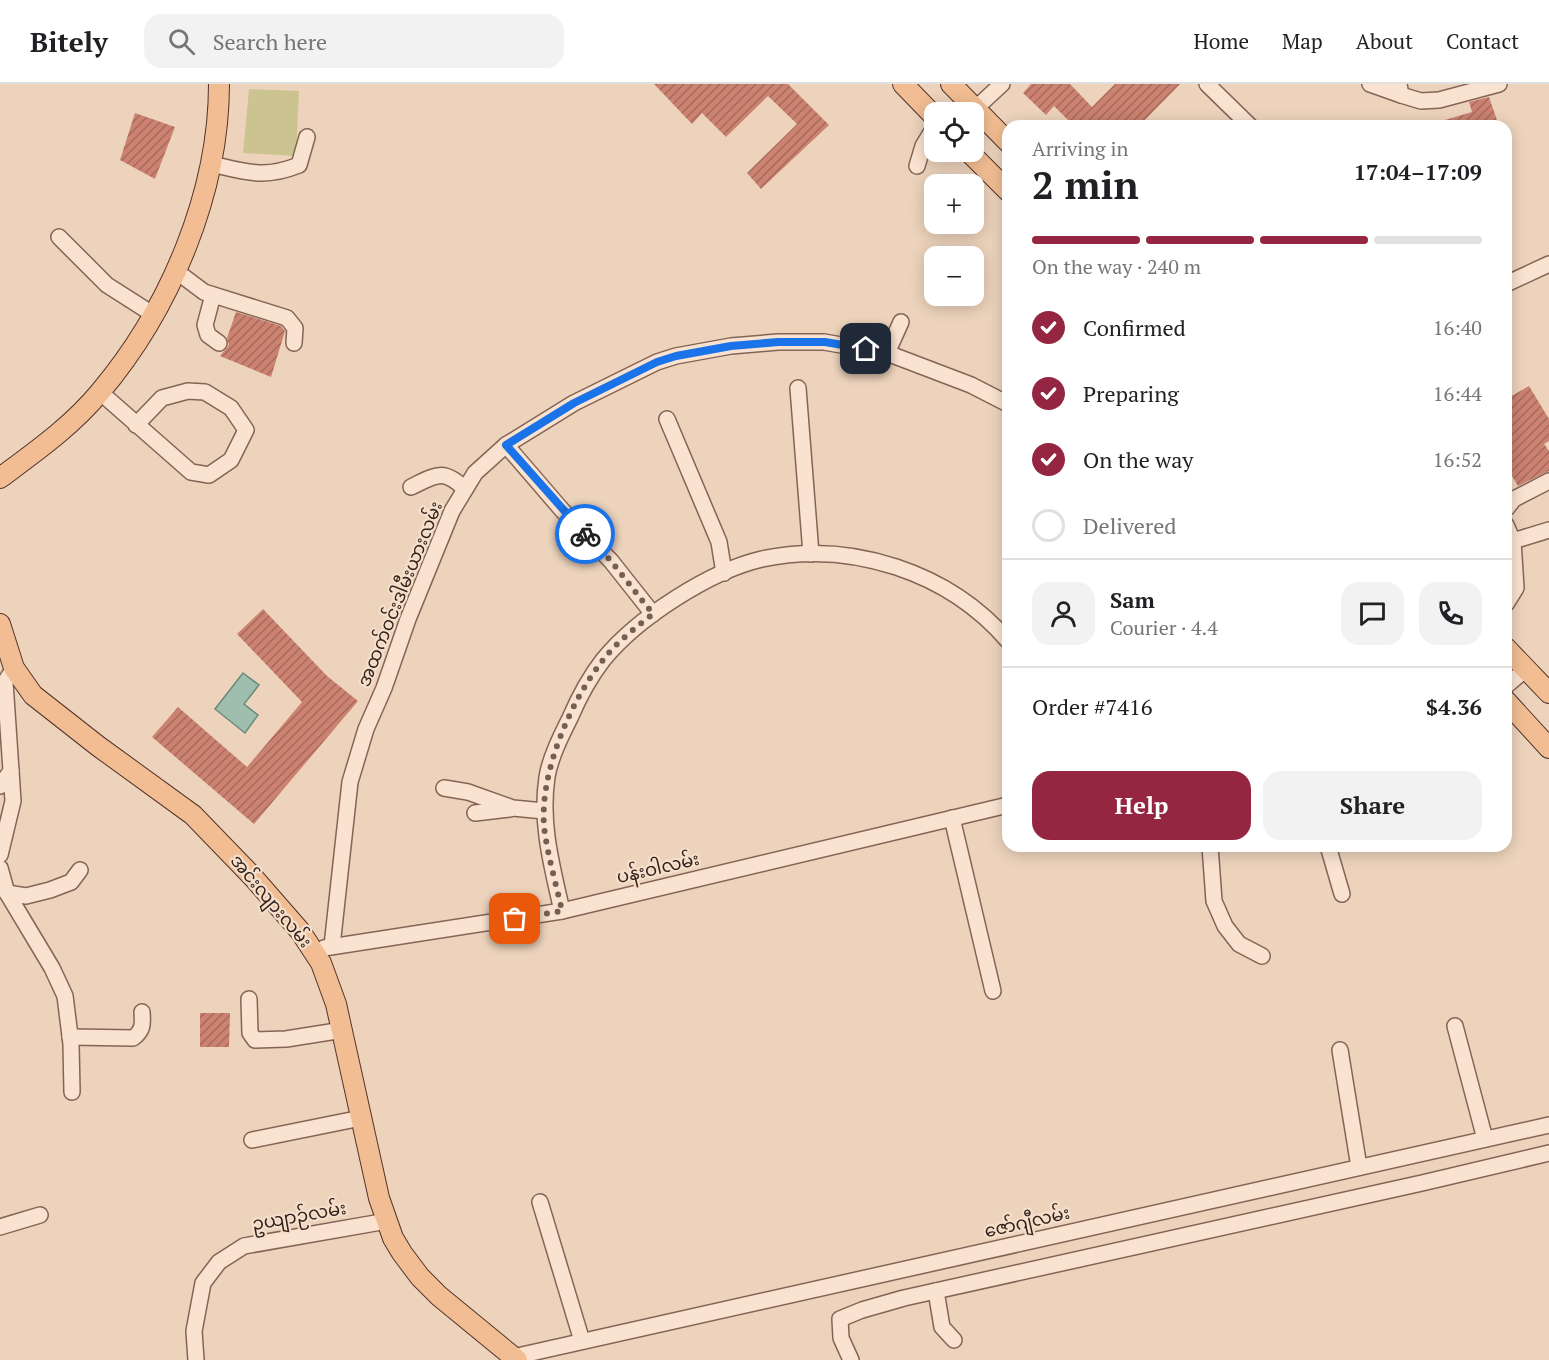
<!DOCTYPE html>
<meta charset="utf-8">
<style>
:root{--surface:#fff;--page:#f2f2f2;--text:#202124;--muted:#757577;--line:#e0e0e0;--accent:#942641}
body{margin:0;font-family:"PT Serif","Noto Sans Myanmar",serif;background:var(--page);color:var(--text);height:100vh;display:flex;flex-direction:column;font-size:22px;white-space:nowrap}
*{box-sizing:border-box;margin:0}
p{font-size:20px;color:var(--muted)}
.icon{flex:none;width:33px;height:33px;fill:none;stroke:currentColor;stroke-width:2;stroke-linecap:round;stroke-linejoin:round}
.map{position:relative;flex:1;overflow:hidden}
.drawer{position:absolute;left:1002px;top:36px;width:510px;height:732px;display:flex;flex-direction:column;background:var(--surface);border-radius:18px;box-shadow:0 3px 15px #0003}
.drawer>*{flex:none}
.controls{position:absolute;left:924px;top:18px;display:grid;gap:12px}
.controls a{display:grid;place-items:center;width:60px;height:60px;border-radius:12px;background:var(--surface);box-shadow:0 3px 15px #0003;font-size:30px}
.pin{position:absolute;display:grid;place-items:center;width:51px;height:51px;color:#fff;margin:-26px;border-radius:12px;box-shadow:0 3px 9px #0006}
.courier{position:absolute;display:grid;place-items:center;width:60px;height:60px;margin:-30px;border:4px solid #1a73e8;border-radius:50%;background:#fff;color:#222;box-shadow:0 2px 8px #0007}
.overview em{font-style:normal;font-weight:700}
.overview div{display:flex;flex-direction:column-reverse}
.overview{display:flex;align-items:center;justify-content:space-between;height:102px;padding:0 30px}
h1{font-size:39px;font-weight:700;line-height:45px}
.bar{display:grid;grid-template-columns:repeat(4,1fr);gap:9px 6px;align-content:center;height:72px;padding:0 30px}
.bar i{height:8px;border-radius:4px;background:var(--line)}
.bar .current{background:var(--accent)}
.bar p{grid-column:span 4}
.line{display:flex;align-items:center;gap:15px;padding:0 30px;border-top:2px solid var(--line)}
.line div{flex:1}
.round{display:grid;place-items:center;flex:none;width:63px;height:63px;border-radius:18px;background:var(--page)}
ol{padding:0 30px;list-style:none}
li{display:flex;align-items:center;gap:18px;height:66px}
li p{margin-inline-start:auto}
li .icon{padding:6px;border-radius:50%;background:var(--accent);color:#fff;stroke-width:4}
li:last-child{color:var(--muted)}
li i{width:33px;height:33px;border:3px solid var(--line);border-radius:50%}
.primary-button{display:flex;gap:12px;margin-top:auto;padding:12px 30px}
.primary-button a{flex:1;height:69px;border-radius:18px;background:var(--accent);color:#fff;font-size:24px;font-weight:700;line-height:69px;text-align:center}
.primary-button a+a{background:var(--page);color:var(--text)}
header{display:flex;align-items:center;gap:36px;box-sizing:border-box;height:84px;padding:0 30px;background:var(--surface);border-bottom:2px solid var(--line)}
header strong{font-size:28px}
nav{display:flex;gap:33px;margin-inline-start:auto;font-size:21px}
.search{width:420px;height:54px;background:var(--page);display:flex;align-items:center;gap:15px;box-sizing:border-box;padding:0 21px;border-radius:18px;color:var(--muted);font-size:22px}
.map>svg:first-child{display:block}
.pitch{fill:#cbc490}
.water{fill:#a0beae;stroke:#688b7a;stroke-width:1.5}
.building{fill:url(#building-hatch)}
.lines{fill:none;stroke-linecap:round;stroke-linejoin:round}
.minor-casing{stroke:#856456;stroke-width:18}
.major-casing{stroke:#52342b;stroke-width:22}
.minor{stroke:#f9e2cf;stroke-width:15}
.major{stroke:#f2bd92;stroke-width:20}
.done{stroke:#755f53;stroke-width:6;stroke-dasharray:0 10.8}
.route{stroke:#1a73e8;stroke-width:8}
.labels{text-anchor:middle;stroke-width:4.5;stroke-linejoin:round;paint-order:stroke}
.street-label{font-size:18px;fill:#34211b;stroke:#f5dfcb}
</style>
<header>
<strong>Bitely</strong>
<div class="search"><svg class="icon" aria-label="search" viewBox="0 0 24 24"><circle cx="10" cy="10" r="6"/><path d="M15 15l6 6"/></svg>Search here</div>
<nav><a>Home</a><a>Map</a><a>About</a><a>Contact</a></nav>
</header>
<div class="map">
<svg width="1549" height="1276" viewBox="0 0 1549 1276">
<defs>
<pattern id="building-hatch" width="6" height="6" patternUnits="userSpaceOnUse" patternTransform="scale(1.5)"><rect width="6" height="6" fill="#cc8271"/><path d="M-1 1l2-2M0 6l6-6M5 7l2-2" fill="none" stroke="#a66a5c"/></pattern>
</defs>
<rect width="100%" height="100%" fill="#edd3bc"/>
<polygon class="pitch" points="249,5 299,7 296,72 243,69"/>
<polygon class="water" points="243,589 259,601 244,620 258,631 245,649 215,625"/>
<g class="building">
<polygon points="654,0 788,0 829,41 761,105 747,89 797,40 768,12 726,53 702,29 692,40"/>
<polygon points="1031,0 1070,0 1092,23 1115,0 1180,0 1139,42 1074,42 1054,22 1046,31 1023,9"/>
<polygon points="1489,13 1499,42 1436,42 1435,39 1472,28 1469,18"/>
<polygon points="135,29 175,43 155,95 120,76"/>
<polygon points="236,228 281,242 285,247 271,293 220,272 229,261 227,254"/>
<polygon points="1529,302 1549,335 1549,357 1544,360 1549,367 1549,387 1518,402 1506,382 1506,315"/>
<polygon points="263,525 327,592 358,617 254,740 152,653 178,623 247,683 302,618 237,550"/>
<polygon points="200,929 230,929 229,963 200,963"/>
</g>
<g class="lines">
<g class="minor-casing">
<g id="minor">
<polyline points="1207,0 1250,42"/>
<polyline points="1370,0 1401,11"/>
<polyline points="1399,0 1401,11 1421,17 1439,16 1499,0"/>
<polyline points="975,25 1002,0"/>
<path d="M212,80C246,88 264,95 299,81L307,53"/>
<polyline points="917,82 923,62 934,44"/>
<polyline points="59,153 107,201 154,231"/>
<polyline points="176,187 204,208 287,234 295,244 294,259"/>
<polyline points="1506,200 1549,180"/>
<polyline points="213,211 205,241 208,251 219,259"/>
<polyline points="887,269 901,238"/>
<polyline points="798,304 811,470"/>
<polyline points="100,308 191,388 209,391 231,376 246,346 231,324 205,308 188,307 162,314 136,341"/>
<polyline points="667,335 719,458 724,489"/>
<polyline points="506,361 562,426 611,477 653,530"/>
<path d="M411,403C436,391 443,384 465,405"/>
<polyline points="1506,425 1514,415 1549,397"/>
<polyline points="1506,441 1513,457 1549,446"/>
<polyline points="1506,520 1516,504 1513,457"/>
<polyline points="1506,602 1526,585"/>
<polyline points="0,702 11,687 5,598 14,584"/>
<polyline points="444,704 468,708 513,724 544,727"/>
<polyline points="475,729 510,725"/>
<polyline points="952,734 993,907"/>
<polyline points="1210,762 1214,817 1225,842 1239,860 1262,872"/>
<polyline points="1328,762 1342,810"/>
<polyline points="0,771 13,717 11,687"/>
<polyline points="0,784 7,809 52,884 65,912 71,960 72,1008"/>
<polyline points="7,809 26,812 50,806 71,798 80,786"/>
<path d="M562,827C552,782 540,740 547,693C550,674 561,652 570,634C579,613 589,594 603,576C637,534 710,487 762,475C851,456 949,488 1008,557"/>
<polyline points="332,862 350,698 366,645 384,604 408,535 452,427 475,389 506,361 574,319 657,278 676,272 731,262 778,258 824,258 887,269 971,301 1008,320"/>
<polyline points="324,864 562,827 1008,721"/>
<polyline points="249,915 250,949 255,956 286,955 343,946"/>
<polyline points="1455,942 1485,1055"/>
<path d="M70,953L133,954C143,947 143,940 142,928"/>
<polyline points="1340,966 1359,1083"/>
<polyline points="252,1056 361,1034"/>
<polyline points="540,1118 582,1257"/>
<polyline points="0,1143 40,1131"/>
<polyline points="936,1207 942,1243 954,1256"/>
<polyline points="513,1273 1549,1041"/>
<polyline points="196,1276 194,1247 203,1199 219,1178 244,1162 387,1137"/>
<polyline points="851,1276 841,1254 840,1235 862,1226 904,1214 1422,1099 1549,1069"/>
</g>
</g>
<g class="major-casing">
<g id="major">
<polyline points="903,0 934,32"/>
<polyline points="951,0 1008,58"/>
<polyline points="969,68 1008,107"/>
<path d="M0,394C35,368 72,342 100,308C170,225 219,109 219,0"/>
<polyline points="0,540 14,584 33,611 98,662 193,731 252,792 300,847 321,879 336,920 379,1114 393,1154 402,1169 420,1193 439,1212 517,1276"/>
<polyline points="1506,564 1549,609"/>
<polyline points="1506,617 1549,664"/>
</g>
</g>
<use href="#minor" class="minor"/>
<use href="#major" class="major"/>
</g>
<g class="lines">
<path class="done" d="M515,835L562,827C556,799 547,770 544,742C540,688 570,618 603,576C616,559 636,543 653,530L611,477L585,450"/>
<polyline class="route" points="585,450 506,361 574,319 657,278 676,272 731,262 778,258 825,258 866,265"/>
</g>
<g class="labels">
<g class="street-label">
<text transform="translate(400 510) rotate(-68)" y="6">အထက်ဝင်းဒါမီးယားလမ်း</text>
<text transform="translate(658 784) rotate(-13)" y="6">ပန်းဝါလမ်း</text>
<text transform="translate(271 817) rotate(50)" y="6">အင်းလျားလမ်း</text>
<text transform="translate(299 1132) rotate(-10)" y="6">ဥယျာဉ်လမ်း</text>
<text transform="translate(1027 1138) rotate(-13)" y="6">ဇော်ဂျီလမ်း</text>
</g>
</g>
</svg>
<div class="controls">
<a><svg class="icon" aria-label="locate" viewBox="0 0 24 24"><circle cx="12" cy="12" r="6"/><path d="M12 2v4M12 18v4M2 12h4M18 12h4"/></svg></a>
<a>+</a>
<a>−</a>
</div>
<div class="pin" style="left:515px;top:835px;background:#ea580c"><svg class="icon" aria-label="bag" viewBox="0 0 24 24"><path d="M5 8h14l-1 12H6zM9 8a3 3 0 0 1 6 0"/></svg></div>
<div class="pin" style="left:866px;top:265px;background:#1f2937"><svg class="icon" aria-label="home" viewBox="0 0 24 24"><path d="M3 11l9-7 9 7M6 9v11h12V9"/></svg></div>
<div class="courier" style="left:585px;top:450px"><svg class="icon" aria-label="bike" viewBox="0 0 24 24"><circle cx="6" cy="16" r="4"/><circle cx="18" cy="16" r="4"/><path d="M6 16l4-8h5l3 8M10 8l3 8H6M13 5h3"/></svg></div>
<section class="drawer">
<div class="overview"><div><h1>2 min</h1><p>Arriving in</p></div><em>17:04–17:09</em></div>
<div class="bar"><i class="current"></i><i class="current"></i><i class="current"></i><i></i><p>On the way · 240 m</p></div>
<ol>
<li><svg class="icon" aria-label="check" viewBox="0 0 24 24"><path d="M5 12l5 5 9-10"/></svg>Confirmed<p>16:40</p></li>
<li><svg class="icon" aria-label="check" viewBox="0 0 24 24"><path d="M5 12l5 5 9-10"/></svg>Preparing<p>16:44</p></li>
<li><svg class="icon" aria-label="check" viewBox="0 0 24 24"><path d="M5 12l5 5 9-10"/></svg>On the way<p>16:52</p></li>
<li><i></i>Delivered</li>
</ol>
<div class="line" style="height:108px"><a class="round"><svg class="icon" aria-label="person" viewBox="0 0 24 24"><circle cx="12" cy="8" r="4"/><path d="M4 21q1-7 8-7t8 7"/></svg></a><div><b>Sam</b><p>Courier · 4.4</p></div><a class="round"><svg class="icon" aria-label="chat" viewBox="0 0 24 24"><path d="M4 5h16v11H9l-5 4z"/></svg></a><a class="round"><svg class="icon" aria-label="phone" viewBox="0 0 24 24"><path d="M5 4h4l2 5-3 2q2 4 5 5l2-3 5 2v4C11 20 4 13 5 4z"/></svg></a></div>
<div class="line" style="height:78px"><div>Order #7416</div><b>$4.36</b></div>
<div class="primary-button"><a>Help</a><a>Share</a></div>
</section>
</div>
